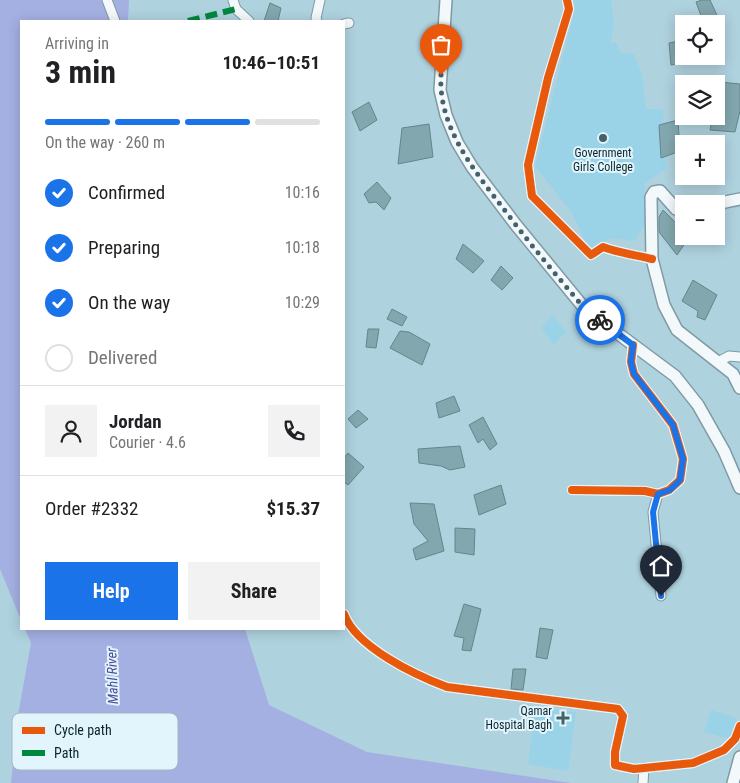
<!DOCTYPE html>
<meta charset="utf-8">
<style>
:root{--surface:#fff;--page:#f2f2f2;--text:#202124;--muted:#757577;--line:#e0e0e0;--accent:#1a73e8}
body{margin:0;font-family:"Roboto Condensed",sans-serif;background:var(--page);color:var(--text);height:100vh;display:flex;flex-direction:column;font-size:19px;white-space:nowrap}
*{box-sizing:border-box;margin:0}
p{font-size:16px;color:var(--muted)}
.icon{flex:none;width:28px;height:28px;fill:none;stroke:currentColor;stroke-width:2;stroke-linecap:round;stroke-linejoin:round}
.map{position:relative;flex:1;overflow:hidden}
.side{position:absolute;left:20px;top:20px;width:325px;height:610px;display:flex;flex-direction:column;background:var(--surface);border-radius:0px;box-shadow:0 2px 12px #0003}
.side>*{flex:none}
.buttons{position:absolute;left:675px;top:15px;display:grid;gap:10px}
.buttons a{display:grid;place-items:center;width:50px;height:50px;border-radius:0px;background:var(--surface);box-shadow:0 2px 12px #0003;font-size:25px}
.pin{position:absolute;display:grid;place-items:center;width:42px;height:42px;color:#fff;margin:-51px -21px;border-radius:50% 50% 50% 0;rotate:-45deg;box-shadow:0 0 5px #0007}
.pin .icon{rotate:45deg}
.courier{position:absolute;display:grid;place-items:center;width:50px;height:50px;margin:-25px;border:4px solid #1a73e8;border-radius:50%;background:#fff;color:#222;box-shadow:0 1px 6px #0007}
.headline em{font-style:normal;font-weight:700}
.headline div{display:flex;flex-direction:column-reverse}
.headline{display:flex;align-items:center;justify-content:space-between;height:85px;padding:0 25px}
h1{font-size:32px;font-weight:700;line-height:38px}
.bar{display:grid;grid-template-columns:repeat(4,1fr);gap:8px 5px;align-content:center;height:60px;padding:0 25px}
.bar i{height:6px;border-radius:4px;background:var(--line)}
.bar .active{background:var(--accent)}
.bar p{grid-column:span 4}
.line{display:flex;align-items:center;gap:12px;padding:0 25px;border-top:1px solid var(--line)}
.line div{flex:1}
.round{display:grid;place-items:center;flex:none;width:52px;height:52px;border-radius:0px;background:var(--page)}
ol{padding:0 25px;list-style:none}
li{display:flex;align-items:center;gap:15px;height:55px}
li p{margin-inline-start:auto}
li .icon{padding:5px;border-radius:50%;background:var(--accent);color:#fff;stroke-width:4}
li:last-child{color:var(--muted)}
li i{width:28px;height:28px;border:2px solid var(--line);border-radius:50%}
.cta{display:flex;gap:10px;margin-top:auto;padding:10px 25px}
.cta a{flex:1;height:58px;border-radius:0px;background:var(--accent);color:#fff;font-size:20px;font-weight:700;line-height:58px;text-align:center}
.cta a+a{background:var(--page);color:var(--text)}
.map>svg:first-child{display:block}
.built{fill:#9ad3e7}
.water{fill:#a4b0e2}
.building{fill:#82a7ae;stroke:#65858c}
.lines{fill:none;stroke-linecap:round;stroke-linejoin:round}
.minor-casing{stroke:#7f9aa5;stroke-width:11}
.major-casing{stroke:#7f9aa5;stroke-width:14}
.minor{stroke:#f3f8fa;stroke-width:9}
.major{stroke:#f3f8fa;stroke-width:11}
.quiet{stroke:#00873e;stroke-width:6;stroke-dasharray:12 6;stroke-linecap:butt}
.cycleway-casing{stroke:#e2f5fc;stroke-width:11}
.cycleway{stroke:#e8590c;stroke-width:8}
.done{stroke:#44626c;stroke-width:5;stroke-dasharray:0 9}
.route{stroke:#1a73e8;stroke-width:6}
.poi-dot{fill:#44626c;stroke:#e2f5fc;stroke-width:2}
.labels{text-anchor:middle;stroke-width:4;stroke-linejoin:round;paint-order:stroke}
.poi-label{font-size:12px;fill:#0a252e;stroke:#e2f5fc}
.water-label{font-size:14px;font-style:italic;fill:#4e4a9a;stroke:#e2f5fc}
.key{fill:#e2f5fc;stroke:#a1b7be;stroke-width:1}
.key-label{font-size:14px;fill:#0a252e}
</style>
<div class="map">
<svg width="740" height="783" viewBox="0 0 740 783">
<rect width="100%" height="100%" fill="#afd2df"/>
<g class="built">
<polygon points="574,0 611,0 614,25 610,43 615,42 621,53 634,54 642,76 646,109 663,109 666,169 645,183 645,225 634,241 611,238 591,253 572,213 535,166 574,13"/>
<polygon points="553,315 566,332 554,345 541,328"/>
<polygon points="535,708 576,712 568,771 528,764"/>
<polygon points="711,710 737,718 730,739 704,732"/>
</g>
<g class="water">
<polygon points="0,0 129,0 128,21 21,21 21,620 0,569"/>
<polygon points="25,629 245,629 269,705 367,752 571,783 11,783 18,715 31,643"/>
</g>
<g class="building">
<polygon points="702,0 710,0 721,24 704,24 696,2"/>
<polygon points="270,3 281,8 278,21 264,21"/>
<polygon points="684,40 684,56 699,56 700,60 671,65 669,43"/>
<polygon points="720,82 740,84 740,111 735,132 710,130 713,116 716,116 716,101"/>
<polygon points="369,102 377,120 360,131 352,112"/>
<polygon points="678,120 680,151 661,158 659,125"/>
<polygon points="429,124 433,157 398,164 402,128"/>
<polygon points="377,182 391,198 384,210 376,202 369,203 364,194"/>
<polygon points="663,210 684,231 684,236 690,236 677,255 659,232 659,217"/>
<polygon points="463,244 484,261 473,273 456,259"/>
<polygon points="501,266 513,278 502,290 491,280"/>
<polygon points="693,280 717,295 705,320 697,317 698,311 682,301"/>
<polygon points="392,309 407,317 402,326 387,319"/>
<polygon points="368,329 379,329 376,348 366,347"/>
<polygon points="400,331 409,332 430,344 422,365 390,348"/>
<polygon points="454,396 460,411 439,418 436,403"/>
<polygon points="358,410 368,419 356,428 348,419"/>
<polygon points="483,417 497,444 490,450 483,439 478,443 469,425"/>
<polygon points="460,446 465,467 450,470 441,466 419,463 418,449"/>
<polygon points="348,453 364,467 348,485 344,482 344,458"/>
<polygon points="501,485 506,504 479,515 474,495"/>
<polygon points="410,503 434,504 444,551 416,560 413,549 428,541 414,524"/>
<polygon points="455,528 475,529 474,555 455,552"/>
<polygon points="464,604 481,609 471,651 462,650 464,638 454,636"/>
<polygon points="540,628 553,630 547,659 536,657"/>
<polygon points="513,669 526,669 523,690 511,689"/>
</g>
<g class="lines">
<g class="minor-casing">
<g id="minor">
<polyline points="107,0 115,21"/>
<polyline points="233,0 236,9 249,21"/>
<path d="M567,0L569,9L548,78L528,165L532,196L591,255L603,247C619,253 636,255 652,259"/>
<polyline points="317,21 316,18 320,0"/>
<polyline points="344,24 349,23"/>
<polyline points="718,362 729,356 740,357"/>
<polyline points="572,490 645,491 658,494 669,490 680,480 683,459 673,425 634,374 631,362 633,345"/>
<polyline points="658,494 653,512 661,596"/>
<path d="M344,614C356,647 415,675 447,687L618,709L623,716L615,752V765L634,769L693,763L724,750L735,739L740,726"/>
<polyline points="643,783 644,768"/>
</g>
</g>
<g class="major-casing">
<g id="major">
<polyline points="446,0 440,90 446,115 457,142 472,167 516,225 585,309 675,376 698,405 724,451 740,488"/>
<polyline points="716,205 725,202 740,199"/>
<polyline points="684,212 676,209 660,191 654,192 651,197 652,259 664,305 677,330 733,374 740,388"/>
<polyline points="733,783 740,757"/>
</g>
</g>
<use href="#minor" class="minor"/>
<use href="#major" class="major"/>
<polyline class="quiet" points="188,21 236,9"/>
<g class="cycleway-casing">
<g id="cycleway">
<path d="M567,0L569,9L548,78L528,165L532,196L591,255L603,247C619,253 636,255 652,259"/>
<polyline points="572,490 645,491 658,494 669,490 680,480 683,459 673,425 634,374 631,362 633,345"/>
<path d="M344,614C356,647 415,675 447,687L618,709L623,716L615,752V765L634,769L693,763L724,750L735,739L740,726"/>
</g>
</g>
<use href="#cycleway" class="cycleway"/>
</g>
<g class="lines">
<path class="done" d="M441,75C438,126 473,169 503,208C529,243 557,276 585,309L600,320"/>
<polyline class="route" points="600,320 633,345 631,362 634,374 673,425 683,459 680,480 670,490 658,494 653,512 661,596"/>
</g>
<g class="poi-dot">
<circle cx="603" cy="138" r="5"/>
<path d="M560.5 710.5h5v5h5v5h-5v5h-5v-5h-5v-5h5z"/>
</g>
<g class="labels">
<g class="poi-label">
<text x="603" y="157">Government<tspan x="603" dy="14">Girls College</tspan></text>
<text x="552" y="715" text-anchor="end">Qamar<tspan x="552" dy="14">Hospital Bagh</tspan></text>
</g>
<g class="water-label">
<text transform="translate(112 676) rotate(-92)" y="5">Mahl River</text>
</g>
</g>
<rect x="12" y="713" width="166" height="57" rx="8" class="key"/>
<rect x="22" y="727" width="23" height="7" fill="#e8590c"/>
<rect x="22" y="750" width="23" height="6" fill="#00873e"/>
<g class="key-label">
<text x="54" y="735">Cycle path</text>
<text x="54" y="758">Path</text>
</g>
</svg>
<div class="buttons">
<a><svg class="icon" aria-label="locate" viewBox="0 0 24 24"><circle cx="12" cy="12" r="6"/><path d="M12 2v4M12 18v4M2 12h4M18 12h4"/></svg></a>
<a><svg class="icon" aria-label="layers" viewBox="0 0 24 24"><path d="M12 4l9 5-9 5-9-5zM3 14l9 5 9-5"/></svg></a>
<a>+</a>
<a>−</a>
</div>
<div class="pin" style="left:441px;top:75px;background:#ea580c"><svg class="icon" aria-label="bag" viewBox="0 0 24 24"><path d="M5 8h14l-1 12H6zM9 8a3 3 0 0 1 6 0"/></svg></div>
<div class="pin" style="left:661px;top:596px;background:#1f2937"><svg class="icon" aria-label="home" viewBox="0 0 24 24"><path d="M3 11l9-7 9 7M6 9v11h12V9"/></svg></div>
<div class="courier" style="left:600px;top:320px"><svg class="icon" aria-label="bike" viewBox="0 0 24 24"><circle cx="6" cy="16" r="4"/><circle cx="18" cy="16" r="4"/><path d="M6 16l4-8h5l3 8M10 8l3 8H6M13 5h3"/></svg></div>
<section class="side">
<div class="headline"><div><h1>3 min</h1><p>Arriving in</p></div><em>10:46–10:51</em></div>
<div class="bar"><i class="active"></i><i class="active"></i><i class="active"></i><i></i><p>On the way · 260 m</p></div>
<ol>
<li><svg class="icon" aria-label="check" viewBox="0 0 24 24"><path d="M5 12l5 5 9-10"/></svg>Confirmed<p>10:16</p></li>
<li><svg class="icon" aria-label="check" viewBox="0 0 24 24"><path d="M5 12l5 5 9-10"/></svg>Preparing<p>10:18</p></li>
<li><svg class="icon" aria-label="check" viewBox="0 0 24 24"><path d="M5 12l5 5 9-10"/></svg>On the way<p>10:29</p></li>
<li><i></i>Delivered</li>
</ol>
<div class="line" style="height:90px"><a class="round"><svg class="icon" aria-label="person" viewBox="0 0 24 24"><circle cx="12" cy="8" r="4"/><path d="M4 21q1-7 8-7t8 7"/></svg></a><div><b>Jordan</b><p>Courier · 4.6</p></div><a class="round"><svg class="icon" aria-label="phone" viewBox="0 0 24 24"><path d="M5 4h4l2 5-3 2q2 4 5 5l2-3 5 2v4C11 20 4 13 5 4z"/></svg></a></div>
<div class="line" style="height:65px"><div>Order #2332</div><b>$15.37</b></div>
<div class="cta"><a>Help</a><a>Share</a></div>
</section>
</div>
